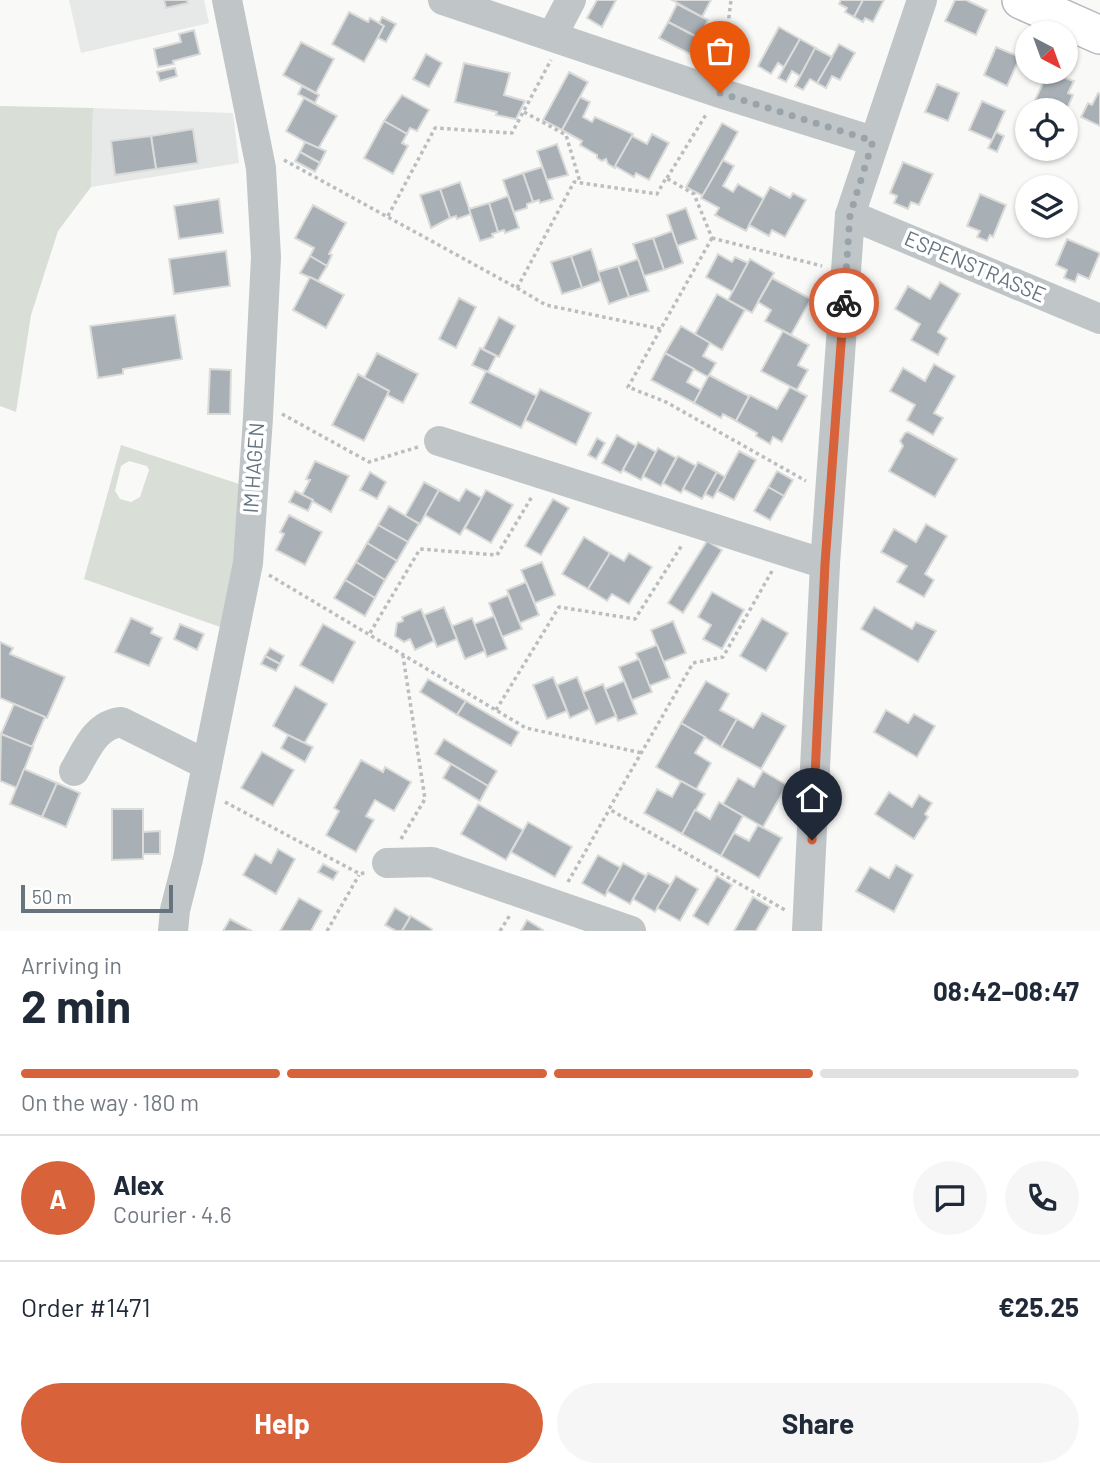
<!DOCTYPE html>
<meta charset="utf-8">
<style>
:root{--surface:#fff;--page:#f6f6f7;--text:#1f2937;--muted:#747a83;--line:#e0e1e3;--accent:#d86239}
body{margin:0;font-family:Barlow,sans-serif;background:var(--page);color:var(--text);height:100vh;display:flex;flex-direction:column;font-size:26px;white-space:nowrap}
*{box-sizing:border-box;margin:0}
p{font-size:23px;color:var(--muted)}
.icon{flex:none;width:38px;height:38px;fill:none;stroke:currentColor;stroke-width:2;stroke-linecap:round;stroke-linejoin:round}
.map{position:relative;height:931px;overflow:hidden}
.drawer{display:flex;flex-direction:column;background:var(--surface);flex:1}
.drawer>*{flex:none}
.needle{width:46px;rotate:139deg}
.controls{position:absolute;left:1015px;top:21px;display:grid;gap:14px}
.controls a{display:grid;place-items:center;width:63px;height:63px;border-radius:50%;background:var(--surface);box-shadow:0 2px 5px #0004;font-size:35px}
.scale{position:absolute;left:21px;bottom:18px;width:152px;box-sizing:border-box;padding-left:7px;border:4px solid #667480;border-top:0;font-size:19px;line-height:24px;white-space:nowrap;color:#667480;-webkit-text-stroke:5px #fff;paint-order:stroke}
.pin{position:absolute;display:grid;place-items:center;width:60px;height:60px;color:#fff;margin:-72px -30px;border-radius:50% 50% 50% 0;rotate:-45deg;box-shadow:0 0 7px #0007}
.pin .icon{rotate:45deg}
.courier{position:absolute;display:grid;place-items:center;width:70px;height:70px;margin:-35px;border:5px solid #d86239;border-radius:50%;background:#fff;color:#222;box-shadow:0 2px 9px #0007}
.summary em{font-style:normal;font-weight:700}
.summary div{display:flex;flex-direction:column-reverse}
.summary{display:flex;align-items:center;justify-content:space-between;height:119px;padding:0 21px}
h1{font-size:46px;font-weight:700;line-height:52px}
.bar{display:grid;grid-template-columns:repeat(4,1fr);gap:10px 7px;align-content:center;height:84px;padding:0 21px}
.bar i{height:9px;border-radius:5px;background:var(--line)}
.bar .selected{background:var(--accent)}
.bar p{grid-column:span 4}
.line{display:flex;align-items:center;gap:18px;padding:0 21px;border-top:2px solid var(--line)}
.line div{flex:1}
.round{display:grid;place-items:center;flex:none;width:74px;height:74px;border-radius:37px;background:var(--page)}
.primary-button{display:flex;gap:14px;margin-top:auto;padding:14px 21px}
.primary-button a{flex:1;height:80px;border-radius:42px;background:var(--accent);color:#fff;font-size:28px;font-weight:700;line-height:80px;text-align:center}
.primary-button a+a{background:var(--page);color:var(--text)}
.map>svg:first-child{display:block}
.built{fill:#e7e8e8}
.green{fill:#d9ded7;fill-rule:evenodd}
.building{fill:#a8b0b6;stroke:#dbdbd9;stroke-width:2}
.lines{fill:none;stroke-linecap:round;stroke-linejoin:round}
.major-casing{stroke:#b4b9bd;stroke-width:40}
.path{stroke:#bbbec0;stroke-width:3.5;stroke-dasharray:3.5 3.5;stroke-linecap:butt}
.minor{stroke:#c0c5c8;stroke-width:30}
.major{stroke:#fff;stroke-width:37}
.done{stroke:#99a3aa;stroke-width:7;stroke-dasharray:0 12.6}
.route{stroke:#d86239;stroke-width:9}
.labels{text-anchor:middle;stroke-width:7;stroke-linejoin:round;paint-order:stroke}
.street-label{font-size:21px;fill:#667480;stroke:#fff}
</style>
<div class="map">
<svg width="1100" height="931" viewBox="0 0 1100 931">
<rect width="100%" height="100%" fill="#f9f9f7"/>
<g class="built">
<polygon points="69,0 204,0 209,23 81,53"/>
<polygon points="93,108 233,113 239,163 91,187"/>
</g>
<g class="green">
<polygon points="0,106 93,108 91,187 58,231 31,315 16,412 0,406"/>
<path d="M121,445L239,484L238,552L223,628L84,579ZM129,461L147,466L149,470L140,497L131,502L120,499L115,491L121,466Z"/>
</g>
<g class="building">
<polygon points="164,0 187,0 188,3 166,8"/>
<polygon points="597,0 616,0 602,27 587,18"/>
<polygon points="672,0 711,0 702,17"/>
<polygon points="841,0 863,0 854,17 845,12 847,8 839,4"/>
<polygon points="863,0 884,0 873,22 865,18 863,22 854,17"/>
<polygon points="955,0 966,0 987,10 976,35 945,21"/>
<polygon points="677,4 708,20 699,38 668,22"/>
<polygon points="349,12 368,22 370,18 384,26 364,62 332,44"/>
<polygon points="382,17 396,24 386,42 378,38 384,26 379,23"/>
<polygon points="668,22 699,38 690,54 659,38"/>
<polygon points="779,27 800,39 784,67 778,63 771,74 758,66"/>
<polygon points="194,30 200,54 173,61 174,64 158,67 154,49 181,42 179,34"/>
<polygon points="800,39 816,48 800,76 792,71 786,82 778,78"/>
<polygon points="301,42 334,59 316,93 283,75"/>
<polygon points="839,44 855,53 840,80 832,76 826,88 817,83"/>
<polygon points="996,47 1020,57 1007,86 984,75"/>
<polygon points="815,48 832,57 817,83 810,79 803,90 795,86"/>
<polygon points="426,54 442,63 429,87 413,79"/>
<polygon points="464,63 510,73 504,95 525,101 516,119 496,115 497,112 455,102"/>
<polygon points="175,68 177,76 160,81 157,72"/>
<polygon points="569,72 588,82 562,130 543,120"/>
<polygon points="1048,72 1074,81 1068,93 1073,95 1067,109 1062,108 1061,110 1031,109"/>
<polygon points="937,84 959,93 948,121 925,112"/>
<polygon points="302,86 319,95 315,103 298,94"/>
<polygon points="1098,93 1100,94 1100,126 1081,117 1088,103 1092,105"/>
<polygon points="402,95 429,110 417,131 410,128 407,134 384,121"/>
<polygon points="580,97 590,102 583,117 592,122 595,117 633,134 615,168 608,164 606,159 602,161 597,158 597,155 580,145 582,141 562,130"/>
<polygon points="304,98 337,116 318,149 286,131"/>
<polygon points="982,101 1005,111 992,140 969,130"/>
<polygon points="384,121 407,134 402,143 408,146 393,174 364,158"/>
<polygon points="722,123 738,132 703,196 686,187"/>
<polygon points="193,129 198,163 156,169 151,136"/>
<polygon points="996,132 1004,136 997,152 988,148"/>
<polygon points="652,134 669,143 649,180 636,173 634,177 615,166 632,136 647,144"/>
<polygon points="151,136 156,169 115,175 111,141"/>
<polygon points="305,142 326,151 320,163 300,152"/>
<polygon points="557,144 568,175 547,180 537,151"/>
<polygon points="300,152 320,163 315,172 295,161"/>
<polygon points="723,160 734,166 723,186 733,192 738,184 764,199 746,231 715,215 719,208 701,198"/>
<polygon points="903,162 933,174 919,205 911,202 908,209 894,203 897,196 890,193"/>
<polygon points="542,167 553,199 540,203 539,200 533,202 523,173"/>
<polygon points="523,173 533,202 527,204 527,208 514,212 503,180"/>
<polygon points="460,182 471,214 457,219 456,216 450,218 440,189"/>
<polygon points="770,187 790,198 793,193 806,200 785,237 772,230 769,236 749,225"/>
<polygon points="440,189 450,218 431,228 420,195"/>
<polygon points="980,194 1006,205 993,237 990,235 987,241 977,237 980,231 967,226"/>
<polygon points="508,196 519,228 505,233 504,230 498,232 489,203"/>
<polygon points="219,199 223,233 179,239 174,206"/>
<polygon points="489,203 498,232 492,234 493,237 480,241 469,209"/>
<polygon points="313,205 346,223 329,254 332,255 327,266 310,256 314,248 295,238"/>
<polygon points="686,208 697,239 677,246 667,215"/>
<polygon points="672,231 683,263 664,270 653,238"/>
<polygon points="653,238 664,270 644,276 633,244"/>
<polygon points="1067,239 1100,253 1089,279 1078,274 1075,282 1064,278 1067,270 1056,265"/>
<polygon points="591,249 601,281 582,288 571,256"/>
<polygon points="226,251 230,286 174,294 169,259"/>
<polygon points="718,254 732,262 735,257 748,263 733,292 706,277"/>
<polygon points="310,256 327,266 318,281 300,273"/>
<polygon points="571,256 582,288 562,294 551,262"/>
<polygon points="638,259 649,291 629,297 618,266"/>
<polygon points="750,259 774,273 752,313 728,300"/>
<polygon points="618,266 629,297 609,304 598,272"/>
<polygon points="310,277 344,295 326,328 293,310"/>
<polygon points="772,278 811,299 791,335 765,321 771,310 758,302"/>
<polygon points="940,282 960,294 938,332 947,338 938,355 911,340 920,324 895,309 908,286 930,299"/>
<polygon points="717,294 745,310 722,350 695,334"/>
<polygon points="459,298 476,307 456,348 439,339"/>
<polygon points="175,315 182,359 123,369 123,374 98,378 90,326"/>
<polygon points="499,317 515,326 499,357 483,349"/>
<polygon points="681,326 710,343 703,356 716,363 708,377 665,353"/>
<polygon points="783,331 809,345 798,365 808,370 797,390 761,371"/>
<polygon points="480,348 496,356 488,372 472,365"/>
<polygon points="377,353 418,374 403,403 387,395 389,391 364,378"/>
<polygon points="665,353 694,369 687,382 701,390 694,403 651,380"/>
<polygon points="934,364 955,376 934,413 943,418 933,435 907,420 915,405 890,391 903,368 925,381"/>
<polygon points="210,369 231,370 230,414 208,414"/>
<polygon points="486,371 537,396 521,428 470,403"/>
<polygon points="358,374 389,391 364,441 332,425"/>
<polygon points="709,375 749,396 736,421 723,414 721,418 694,403"/>
<polygon points="790,387 807,396 782,442 773,437 770,444 756,436 757,433 736,421 750,395 777,409"/>
<polygon points="540,389 591,413 576,445 525,420"/>
<polygon points="908,432 957,459 935,497 889,471 903,446 900,441 905,433"/>
<polygon points="617,435 636,446 621,473 602,463"/>
<polygon points="597,438 605,443 596,459 588,455"/>
<polygon points="638,442 656,452 641,480 623,470"/>
<polygon points="658,448 676,458 661,486 643,476"/>
<polygon points="739,451 756,460 734,500 717,491"/>
<polygon points="678,456 696,466 681,493 663,483"/>
<polygon points="315,461 349,476 331,512 302,495 310,480 306,479"/>
<polygon points="698,462 717,472 702,499 683,489"/>
<polygon points="777,471 793,480 784,496 768,487"/>
<polygon points="370,472 386,482 377,499 360,490"/>
<polygon points="717,472 725,477 713,498 705,494"/>
<polygon points="424,482 439,490 420,524 405,516"/>
<polygon points="768,487 784,496 770,520 754,511"/>
<polygon points="466,489 482,498 460,535 425,515 439,490 459,501"/>
<polygon points="486,490 513,505 491,543 465,528"/>
<polygon points="295,491 313,500 308,511 289,502"/>
<polygon points="553,499 569,508 541,555 525,546"/>
<polygon points="389,506 419,524 408,542 378,525"/>
<polygon points="289,515 322,532 305,565 276,550 284,534 280,532"/>
<polygon points="926,524 947,536 925,574 934,580 924,597 897,582 907,566 881,552 894,529 916,542"/>
<polygon points="378,525 408,542 397,561 367,543"/>
<polygon points="584,537 610,553 588,589 562,574"/>
<polygon points="707,541 722,550 683,613 668,603"/>
<polygon points="367,543 397,561 385,580 356,562"/>
<polygon points="610,553 624,561 629,553 652,567 629,604 612,594 607,601 588,589"/>
<polygon points="356,562 385,580 375,598 345,580"/>
<polygon points="542,562 555,595 535,603 521,570"/>
<polygon points="345,580 375,598 365,616 334,598"/>
<polygon points="526,582 539,615 520,623 507,590"/>
<polygon points="712,592 744,610 722,649 703,639 711,625 698,617"/>
<polygon points="508,595 522,629 502,637 489,603"/>
<polygon points="444,607 457,639 437,647 424,615"/>
<polygon points="874,607 912,629 916,622 936,631 918,662 861,629"/>
<polygon points="421,609 434,641 415,650 410,639 404,642 395,636 397,623 403,621 402,617"/>
<polygon points="494,616 507,649 487,657 474,624"/>
<polygon points="131,618 153,628 151,633 162,638 149,666 115,652"/>
<polygon points="472,618 485,651 465,659 452,626"/>
<polygon points="762,618 788,633 766,671 740,656"/>
<polygon points="673,621 686,653 663,662 651,630"/>
<polygon points="180,624 204,634 197,650 174,639"/>
<polygon points="323,624 355,642 333,683 300,665"/>
<polygon points="0,642 13,648 10,654 65,677 47,718 0,698"/>
<polygon points="657,645 670,678 649,686 636,653"/>
<polygon points="270,648 284,656 280,664 265,656"/>
<polygon points="265,656 280,664 276,671 261,664"/>
<polygon points="639,659 652,692 632,700 619,667"/>
<polygon points="553,677 567,711 547,719 533,685"/>
<polygon points="577,677 590,709 570,718 557,685"/>
<polygon points="428,679 466,701 457,715 420,692"/>
<polygon points="624,681 637,714 618,721 605,689"/>
<polygon points="706,681 729,694 720,710 737,719 721,747 681,723"/>
<polygon points="603,684 616,716 596,724 583,692"/>
<polygon points="295,686 327,704 304,744 273,726"/>
<polygon points="466,701 519,732 511,746 457,715"/>
<polygon points="14,704 45,717 32,747 1,734"/>
<polygon points="886,710 908,723 914,714 935,726 917,757 874,732"/>
<polygon points="762,713 786,726 761,769 721,747 737,719 753,728"/>
<polygon points="681,723 705,737 695,753 711,763 696,790 656,767"/>
<polygon points="1,734 33,747 17,788 0,781"/>
<polygon points="288,735 313,747 305,762 281,748"/>
<polygon points="444,739 497,771 488,786 435,754"/>
<polygon points="262,752 294,770 273,806 241,788"/>
<polygon points="361,760 383,772 385,767 411,782 394,811 375,800 366,816 374,820 356,852 326,835 339,811 334,808"/>
<polygon points="451,764 488,786 480,801 443,778"/>
<polygon points="24,769 57,783 42,817 10,804"/>
<polygon points="763,771 787,785 763,827 723,804 738,778 754,787"/>
<polygon points="681,781 705,794 682,834 644,813 657,789 672,797"/>
<polygon points="57,783 80,793 66,827 42,817"/>
<polygon points="889,792 912,807 919,795 932,803 925,814 928,817 914,839 875,814"/>
<polygon points="719,802 743,816 721,856 682,834 695,810 710,819"/>
<polygon points="478,804 523,830 506,860 461,834"/>
<polygon points="112,809 143,809 143,859 112,860"/>
<polygon points="528,822 572,847 555,877 511,852"/>
<polygon points="758,825 782,838 759,878 721,856 734,833 749,841"/>
<polygon points="160,831 160,854 143,854 143,832"/>
<polygon points="278,849 295,859 276,894 243,875 255,854 271,863"/>
<polygon points="598,855 621,868 605,896 582,883"/>
<polygon points="623,863 646,876 630,904 607,891"/>
<polygon points="323,864 338,872 333,880 318,872"/>
<polygon points="896,865 913,875 894,912 856,891 870,867 889,878"/>
<polygon points="648,873 671,885 655,912 633,899"/>
<polygon points="676,876 698,889 680,921 657,908"/>
<polygon points="717,876 732,885 708,925 693,916"/>
<polygon points="753,897 770,907 756,931 734,931"/>
<polygon points="299,898 322,911 311,931 280,931"/>
<polygon points="395,908 410,917 402,931 396,931 385,925"/>
<polygon points="411,916 432,929 431,931 402,931"/>
<polygon points="230,919 252,931 223,931"/>
<polygon points="527,920 543,930 542,931 521,931"/>
</g>
<g class="lines">
<g class="major-casing">
<polyline id="major" points="1021,0 1100,35"/>
</g>
<g class="path">
<polyline points="723,67 731,0"/>
<polyline points="524,112 566,135 580,182"/>
<polyline points="284,160 517,288 574,182 657,194 666,178 694,194 712,238"/>
<polyline points="667,178 707,113"/>
<polyline points="388,216 435,128 512,133 551,60"/>
<polyline points="712,238 628,387 666,402 806,481"/>
<polyline points="712,238 822,266"/>
<polyline points="517,288 546,305 661,329"/>
<polyline points="282,414 369,462 418,447"/>
<polyline points="772,571 723,657 693,663 609,809 785,910"/>
<polyline points="269,575 526,728 642,753"/>
<polyline points="370,633 420,549 497,555 533,495"/>
<polyline points="496,710 559,607 635,619 682,545"/>
<polyline points="225,802 360,874 367,872"/>
<polyline points="401,839 425,799 403,656"/>
<polyline points="568,882 609,810"/>
<polyline points="327,931 359,875"/>
<polyline points="500,931 510,915"/>
</g>
<g class="minor">
<polyline points="443,0 720,93 873,141"/>
<polyline points="552,36 571,0"/>
<polyline points="850,215 1100,319"/>
<polyline points="439,441 825,564"/>
<path d="M74,771C86,751 95,725 121,722L207,765"/>
<polyline points="387,863 432,862 631,931"/>
<polyline points="173,931 175,910 188,859 248,563 258,418 266,257 261,168 227,0"/>
<polyline points="807,931 825,564 850,215 922,0"/>
</g>
<use href="#major" class="major"/>
</g>
<g class="lines">
<polyline class="done" points="720,93 873,141 850,215 844,303"/>
<polyline class="route" points="812,840 825,564 844,303"/>
</g>
<g class="labels">
<g class="street-label">
<text transform="translate(975 267) rotate(23)" y="7">ESPENSTRASSE</text>
<text transform="translate(254 468) rotate(-86)" y="7">IM HAGEN</text>
</g>
</g>
</svg>
<div class="controls">
<a><svg class="needle" viewBox="-14 -14 28 28"><path d="M0-13l5 13h-10z" fill="#e53935"/><path d="M0 13l5-13h-10z" fill="#747a83"/></svg></a>
<a><svg class="icon" aria-label="locate" viewBox="0 0 24 24"><circle cx="12" cy="12" r="6"/><path d="M12 2v4M12 18v4M2 12h4M18 12h4"/></svg></a>
<a><svg class="icon" aria-label="layers" viewBox="0 0 24 24"><path d="M12 4l9 5-9 5-9-5zM3 14l9 5 9-5"/></svg></a>
</div>
<div class="scale">50 m</div>
<div class="pin" style="left:720px;top:93px;background:#ea580c"><svg class="icon" aria-label="bag" viewBox="0 0 24 24"><path d="M5 8h14l-1 12H6zM9 8a3 3 0 0 1 6 0"/></svg></div>
<div class="pin" style="left:812px;top:840px;background:#1f2937"><svg class="icon" aria-label="home" viewBox="0 0 24 24"><path d="M3 11l9-7 9 7M6 9v11h12V9"/></svg></div>
<div class="courier" style="left:844px;top:303px"><svg class="icon" aria-label="bike" viewBox="0 0 24 24"><circle cx="6" cy="16" r="4"/><circle cx="18" cy="16" r="4"/><path d="M6 16l4-8h5l3 8M10 8l3 8H6M13 5h3"/></svg></div>
</div>
<section class="drawer">
<div class="summary"><div><h1>2 min</h1><p>Arriving in</p></div><em>08:42–08:47</em></div>
<div class="bar"><i class="selected"></i><i class="selected"></i><i class="selected"></i><i></i><p>On the way · 180 m</p></div>
<div class="line" style="height:126px"><b class="round" style="background:var(--accent);color:#fff">A</b><div><b>Alex</b><p>Courier · 4.6</p></div><a class="round"><svg class="icon" aria-label="chat" viewBox="0 0 24 24"><path d="M4 5h16v11H9l-5 4z"/></svg></a><a class="round"><svg class="icon" aria-label="phone" viewBox="0 0 24 24"><path d="M5 4h4l2 5-3 2q2 4 5 5l2-3 5 2v4C11 20 4 13 5 4z"/></svg></a></div>
<div class="line" style="height:91px"><div>Order #1471</div><b>€25.25</b></div>
<div class="primary-button"><a>Help</a><a>Share</a></div>
</section>
